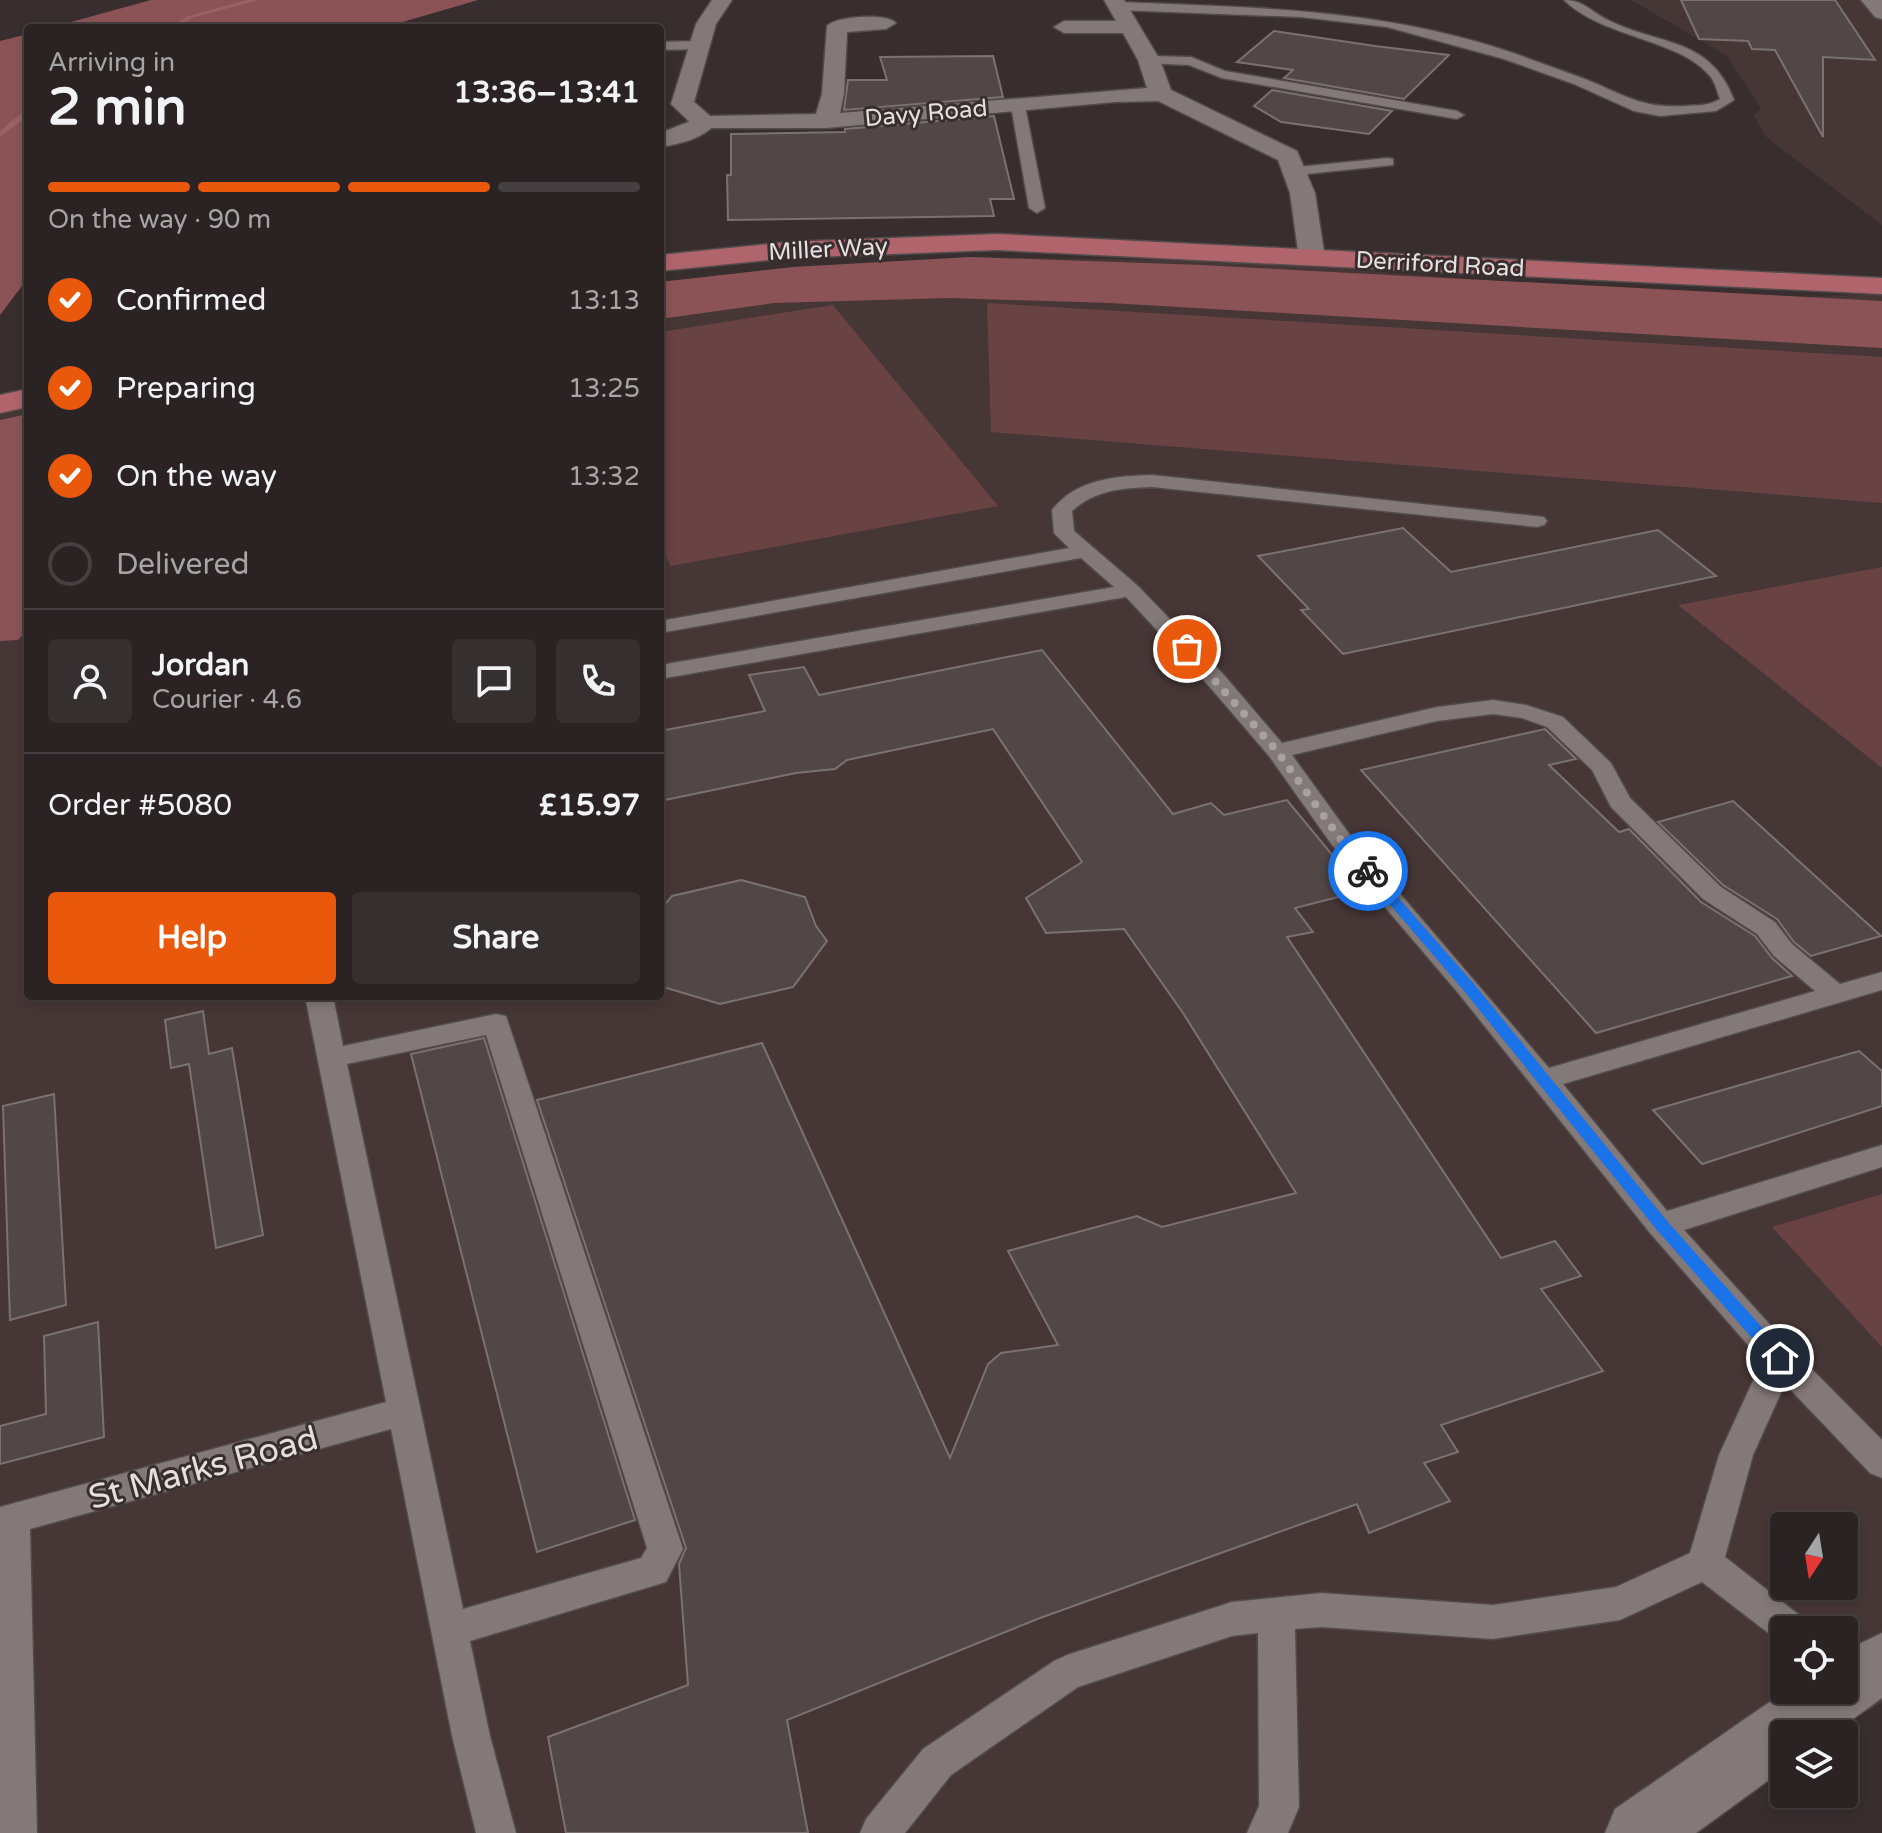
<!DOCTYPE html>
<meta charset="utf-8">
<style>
:root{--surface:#2a2223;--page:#362f30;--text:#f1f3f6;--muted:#a5a4a6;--line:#463f41;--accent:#ea580c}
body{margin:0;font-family:"Varela Round",sans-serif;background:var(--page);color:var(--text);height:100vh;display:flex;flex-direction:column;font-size:30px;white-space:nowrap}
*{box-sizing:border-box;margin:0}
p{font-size:26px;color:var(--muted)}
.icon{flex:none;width:44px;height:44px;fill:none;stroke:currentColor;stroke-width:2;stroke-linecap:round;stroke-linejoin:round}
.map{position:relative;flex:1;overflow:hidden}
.sheet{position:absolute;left:24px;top:24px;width:640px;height:976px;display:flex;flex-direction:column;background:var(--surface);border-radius:8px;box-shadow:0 4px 12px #0003,0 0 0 2px var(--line)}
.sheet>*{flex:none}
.needle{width:52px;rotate:192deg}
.buttons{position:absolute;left:1770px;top:1512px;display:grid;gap:16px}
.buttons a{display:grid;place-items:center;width:88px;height:88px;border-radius:8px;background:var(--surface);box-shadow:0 4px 12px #0003,0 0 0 2px var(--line);font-size:40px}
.pin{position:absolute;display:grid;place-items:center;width:68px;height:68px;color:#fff;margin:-34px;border:4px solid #fff;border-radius:50%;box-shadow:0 2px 8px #0007}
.courier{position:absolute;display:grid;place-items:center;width:80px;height:80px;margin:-40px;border:6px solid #1a73e8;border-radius:50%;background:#fff;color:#222;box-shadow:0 2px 10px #0007}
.summary em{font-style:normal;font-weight:700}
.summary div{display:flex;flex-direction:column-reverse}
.summary{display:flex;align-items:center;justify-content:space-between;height:136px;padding:0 24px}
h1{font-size:52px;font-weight:700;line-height:60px}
.bar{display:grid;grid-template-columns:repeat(4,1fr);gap:12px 8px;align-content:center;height:96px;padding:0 24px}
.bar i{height:10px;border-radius:6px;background:var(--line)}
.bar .active{background:var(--accent)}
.bar p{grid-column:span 4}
.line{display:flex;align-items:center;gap:20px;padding:0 24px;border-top:2px solid var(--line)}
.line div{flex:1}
.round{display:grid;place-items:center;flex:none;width:84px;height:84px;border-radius:8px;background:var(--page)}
ol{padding:0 24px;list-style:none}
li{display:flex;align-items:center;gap:24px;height:88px}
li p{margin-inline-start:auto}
li .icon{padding:8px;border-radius:50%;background:var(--accent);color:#fff;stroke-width:4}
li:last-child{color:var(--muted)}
li i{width:44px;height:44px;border:4px solid var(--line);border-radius:50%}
.button{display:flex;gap:16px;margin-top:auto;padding:16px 24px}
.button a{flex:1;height:92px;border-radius:8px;background:var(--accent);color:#fff;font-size:32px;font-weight:700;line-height:92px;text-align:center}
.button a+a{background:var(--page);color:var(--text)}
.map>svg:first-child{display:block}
.built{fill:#473636;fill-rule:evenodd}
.green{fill:#694243}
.forest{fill:#8b5355}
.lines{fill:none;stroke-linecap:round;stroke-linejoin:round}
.stream{fill:#9b6164;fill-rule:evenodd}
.building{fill:#514747;stroke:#7c7171;stroke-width:2}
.lane-casing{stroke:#524b4b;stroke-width:3}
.street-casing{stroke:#524b4b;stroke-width:3}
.secondary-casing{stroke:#524b4b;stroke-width:3}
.primary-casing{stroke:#524b4b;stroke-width:3}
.lane{fill:#847979;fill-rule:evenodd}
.street{fill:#847979;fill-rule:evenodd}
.secondary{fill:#847979;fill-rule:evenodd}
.primary{fill:#af656b;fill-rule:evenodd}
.route{fill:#1a73e8}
.done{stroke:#a8a1a1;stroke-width:8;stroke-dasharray:0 14.4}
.labels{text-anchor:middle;stroke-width:6;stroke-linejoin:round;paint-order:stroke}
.far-street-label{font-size:24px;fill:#e5dfdf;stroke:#382e2f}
.near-street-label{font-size:34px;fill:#e5dfdf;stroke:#382e2f}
</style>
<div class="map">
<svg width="1882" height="1833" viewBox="0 0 1882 1833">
<rect width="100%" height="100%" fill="#382e2f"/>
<g class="built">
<polygon points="1631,0 1882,0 1882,225 1766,137 1754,115 1761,108 1726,55"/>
<path d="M970,257L1242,261L1721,299L1882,294V1703L1825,1734H1784L1640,1833H0V415L28,409V996H660V282L793,267ZM1784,1526H1844V1586H1784ZM1784,1630H1844V1690H1784Z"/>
</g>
<g class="green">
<polygon points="987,303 1882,357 1882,503 991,432"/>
<polygon points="833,305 998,506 671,566 660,546 660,332"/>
<polygon points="1882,567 1882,768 1678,605"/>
<polygon points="1882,1194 1882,1347 1772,1227"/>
</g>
<g class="forest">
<polygon points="151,0 478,0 382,28 49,28"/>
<polygon points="28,34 28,278 0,315 0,41"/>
<polygon points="970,257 1201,265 1882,301 1882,348 1110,303 950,298 774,303 660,319 660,282 793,267"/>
<polygon points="28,414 28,629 18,640 0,641 0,420"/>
</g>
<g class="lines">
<g class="stream">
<polygon points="248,0 258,0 192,18 176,28 168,28 188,16"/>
<polygon points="25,110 28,110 28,116 0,137 0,131"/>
</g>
</g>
<g class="building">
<polygon points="1681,0 1835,0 1875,60 1823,57 1823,137 1775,50 1752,49 1748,41 1699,39"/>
<polygon points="1274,31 1375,46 1449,55 1404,99 1284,78 1293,70 1237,62"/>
<polygon points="993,56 1003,97 844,110 848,80 887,80 880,57"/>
<polygon points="1272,90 1392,111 1369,134 1281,122 1254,106"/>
<polygon points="994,116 1014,199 990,199 994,216 728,220 727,175 731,175 731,134 845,132 845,129"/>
<polygon points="1403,528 1451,572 1658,530 1716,576 1343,654 1301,610 1309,609 1258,556"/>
<polygon points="1042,650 1173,814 1211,803 1224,815 1287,800 1362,891 1295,908 1313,932 1287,937 1501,1258 1555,1241 1581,1276 1541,1289 1603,1371 1441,1425 1458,1452 1424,1463 1450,1501 1369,1533 1357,1504 1040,1618 787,1720 808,1833 566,1833 548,1737 688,1685 679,1564 686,1548 537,1100 762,1043 950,1458 988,1364 1001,1353 1058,1345 1008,1251 1137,1216 1162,1227 1296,1193 1183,1013 1124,929 1046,933 1026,898 1082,862 993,729 847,760 835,769 796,773 660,801 660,731 765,711 749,675 804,667 819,695"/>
<polygon points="1545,729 1576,759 1549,765 1619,832 1629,829 1701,902 1755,936 1772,958 1792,976 1596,1033 1361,770"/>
<polygon points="1733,801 1881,936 1811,956 1794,942 1777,919 1723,885 1658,822"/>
<polygon points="741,880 805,897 816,926 827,941 793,987 720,1004 660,986 660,910 672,896"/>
<polygon points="203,1011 209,1054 232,1048 263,1235 216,1248 189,1064 171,1068 165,1020"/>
<polygon points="484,1038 635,1520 537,1552 411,1054"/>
<polygon points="1859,1051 1882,1071 1882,1106 1702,1164 1653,1110"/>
<polygon points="54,1094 66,1305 10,1320 3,1106"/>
<polygon points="98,1322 104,1437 0,1464 0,1426 46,1414 44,1336"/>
</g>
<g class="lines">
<g class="lane-casing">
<g id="lane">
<path d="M1564,0C1584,0 1591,12 1608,20C1659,46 1710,36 1734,100L1716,111L1660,116L1634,111L1574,84L1504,59L1387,27L1301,17L1118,10L1112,6L1118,2C1258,8 1385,8 1519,55C1540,63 1561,70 1582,78C1622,93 1639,109 1685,106C1698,105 1709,106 1720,99C1717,91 1715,82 1710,76C1680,39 1603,38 1564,0Z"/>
<polygon points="660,42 699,41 705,45 699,49 660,50"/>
<polygon points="1149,56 1191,57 1225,71 1457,111 1464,115 1457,119 1222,78 1189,65 1144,63 1144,57"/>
<polygon points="1018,102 1025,106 1045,208 1037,213 1029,208 1011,106"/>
<polygon points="1388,158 1393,159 1393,165 1297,175 1290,171 1297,167"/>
<path d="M1152,475L1544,517L1547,521L1544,525L1537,527L1152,487C1122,488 1095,490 1072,511L1074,531L1138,586L1224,675L1282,743L1437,707L1493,700L1526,705L1563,717L1611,763L1630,798L1721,887L1775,922L1792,944L1840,984L1882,972V990L1563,1084L1667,1211L1882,1145V1167L1684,1230L1792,1349L1882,1440V1478L1870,1473L1785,1384L1753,1455L1725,1557L1803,1618L1809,1630H1784V1645L1702,1582L1620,1620L1493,1639L1321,1627L1295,1629L1299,1807L1288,1833H1247L1259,1806L1258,1633L1232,1636L1078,1687L951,1775L905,1833H860L866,1819L923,1749L1054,1661L1067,1655L1232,1602L1321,1593L1493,1605L1616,1587L1690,1553L1719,1455L1762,1361L1650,1233L1459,994L1332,845L1269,756L1208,685L1126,597L660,679V665L1114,587L1081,558L660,633V621L1069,548L1054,533L1052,510C1076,479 1116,476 1152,475ZM1493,714L1522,718L1547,727L1592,770L1611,807L1703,899L1757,934L1774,956L1815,991L1549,1068L1350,835L1292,755L1437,721Z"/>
<path d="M305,996H333L343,1046L496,1014L506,1016L683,1549L666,1582L470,1641L490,1736L516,1833H476L452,1736L391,1429L30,1529L37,1833H0V1507L386,1402ZM486,1035L647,1548L641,1558L463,1609L347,1064Z"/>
</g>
</g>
<g class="street-casing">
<g id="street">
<path d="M712,0H732L716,24L694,102L710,116L816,114L822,94L827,26C836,16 887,13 896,23L886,29L847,32L844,94L840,113L1147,88L1138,60L1123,33H1064L1054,27L1064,21H1116L1104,0H1124L1160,60L1171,90L1297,151L1315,193L1325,258L1321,264H1303L1299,258L1290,193L1278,160L1158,101L1115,102L826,128H696L671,104L696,24Z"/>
<polygon points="1861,0 1882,0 1882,19 1875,17"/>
<polygon points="1882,1633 1882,1698 1832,1734 1784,1734 1784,1769 1696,1833 1605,1833 1615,1809 1787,1690 1844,1690 1844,1651"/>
</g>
</g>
<g class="secondary-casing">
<path id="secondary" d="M704,116L712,118L716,123C703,139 679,144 660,147V133Z"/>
</g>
<g class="primary-casing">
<g id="primary">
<polygon points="997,234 1882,278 1882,294 997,250 788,258 660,271 660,255 788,242"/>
<polygon points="28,389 28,407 0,413 0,395"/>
</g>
</g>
<use href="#lane" class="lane"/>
<use href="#street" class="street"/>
<use href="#secondary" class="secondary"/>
<use href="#primary" class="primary"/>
</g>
<polygon class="route" points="1363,868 1372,868 1474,984 1667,1221 1785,1353 1788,1358 1785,1363 1774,1363 1656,1229 1464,991 1363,873"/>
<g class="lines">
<polyline class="done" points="1187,649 1277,751 1341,840 1368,871"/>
</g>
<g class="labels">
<g class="far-street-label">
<text transform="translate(926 113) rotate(-5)" y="8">Davy Road</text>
<text transform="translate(828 249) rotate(-3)" y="8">Miller Way</text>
<text transform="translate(1440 264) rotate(3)" y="8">Derriford Road</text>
</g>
<g class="near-street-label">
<text transform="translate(203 1467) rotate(-15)" y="12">St Marks Road</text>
</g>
</g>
</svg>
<div class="buttons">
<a><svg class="needle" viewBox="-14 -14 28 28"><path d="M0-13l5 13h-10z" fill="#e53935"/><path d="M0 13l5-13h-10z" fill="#a5a4a6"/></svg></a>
<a><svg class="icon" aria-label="locate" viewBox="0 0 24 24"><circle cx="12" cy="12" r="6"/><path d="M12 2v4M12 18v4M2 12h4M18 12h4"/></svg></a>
<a><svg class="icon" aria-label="layers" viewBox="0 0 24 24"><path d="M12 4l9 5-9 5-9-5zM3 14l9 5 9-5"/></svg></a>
</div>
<div class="pin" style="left:1187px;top:649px;background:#ea580c"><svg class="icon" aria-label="bag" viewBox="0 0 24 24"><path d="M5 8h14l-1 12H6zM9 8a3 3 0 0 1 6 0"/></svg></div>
<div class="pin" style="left:1780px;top:1358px;background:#1f2937"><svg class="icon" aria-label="home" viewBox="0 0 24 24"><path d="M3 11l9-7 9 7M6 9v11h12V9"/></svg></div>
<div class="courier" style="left:1368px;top:871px"><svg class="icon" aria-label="bike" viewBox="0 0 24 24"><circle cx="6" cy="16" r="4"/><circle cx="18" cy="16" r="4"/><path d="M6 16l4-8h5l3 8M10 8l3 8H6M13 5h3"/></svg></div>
<section class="sheet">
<div class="summary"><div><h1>2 min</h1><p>Arriving in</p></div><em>13:36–13:41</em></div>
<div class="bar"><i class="active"></i><i class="active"></i><i class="active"></i><i></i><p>On the way · 90 m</p></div>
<ol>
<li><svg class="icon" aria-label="check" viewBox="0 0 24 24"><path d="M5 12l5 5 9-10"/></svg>Confirmed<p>13:13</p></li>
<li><svg class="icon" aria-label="check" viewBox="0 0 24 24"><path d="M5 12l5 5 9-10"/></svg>Preparing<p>13:25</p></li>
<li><svg class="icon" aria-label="check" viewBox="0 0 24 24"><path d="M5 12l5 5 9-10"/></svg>On the way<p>13:32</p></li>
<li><i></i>Delivered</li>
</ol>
<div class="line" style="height:144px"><a class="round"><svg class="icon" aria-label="person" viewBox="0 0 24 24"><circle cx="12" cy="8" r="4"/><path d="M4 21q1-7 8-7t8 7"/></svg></a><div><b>Jordan</b><p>Courier · 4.6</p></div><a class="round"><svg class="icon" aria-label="chat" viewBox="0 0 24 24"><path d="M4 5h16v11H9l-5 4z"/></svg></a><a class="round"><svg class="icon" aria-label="phone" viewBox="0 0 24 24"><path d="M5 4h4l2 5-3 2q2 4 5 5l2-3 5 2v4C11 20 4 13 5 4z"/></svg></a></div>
<div class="line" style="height:104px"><div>Order #5080</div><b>£15.97</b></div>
<div class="button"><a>Help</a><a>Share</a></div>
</section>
</div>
